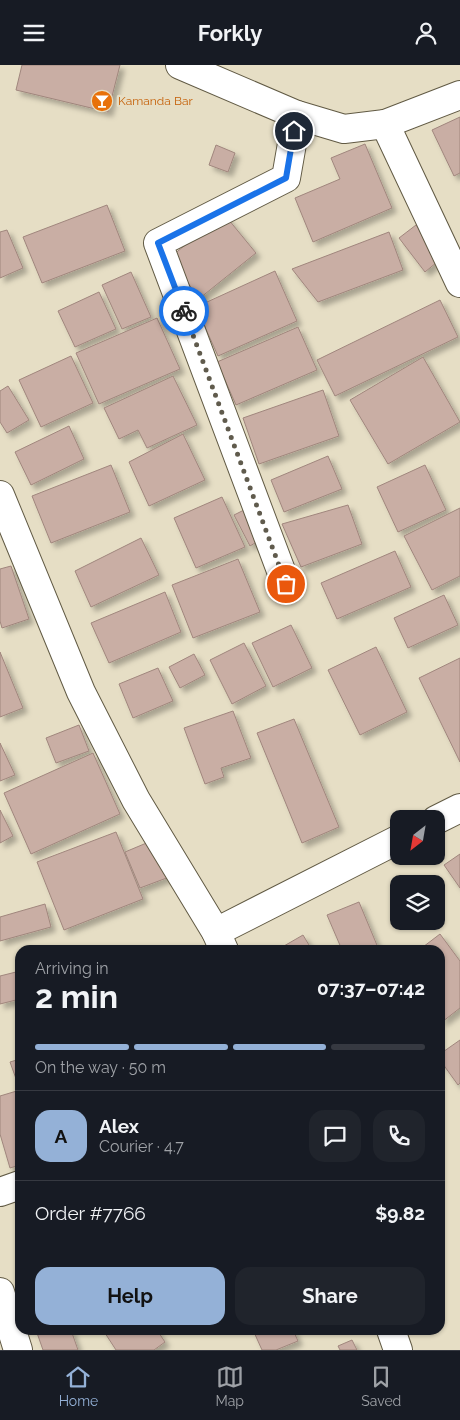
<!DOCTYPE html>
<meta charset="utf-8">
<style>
:root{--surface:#171b24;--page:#20242c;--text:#f1f3f6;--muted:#9ea1a6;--line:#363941;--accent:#94b1d7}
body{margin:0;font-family:Raleway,sans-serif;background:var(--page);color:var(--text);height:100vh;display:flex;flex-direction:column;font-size:19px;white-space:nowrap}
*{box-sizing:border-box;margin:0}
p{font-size:16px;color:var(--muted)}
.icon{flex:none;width:28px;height:28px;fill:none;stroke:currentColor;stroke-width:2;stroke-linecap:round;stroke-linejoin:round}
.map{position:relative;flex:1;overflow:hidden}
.drawer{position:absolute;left:15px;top:880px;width:430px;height:390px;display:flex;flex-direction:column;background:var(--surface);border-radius:15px;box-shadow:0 1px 4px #0004}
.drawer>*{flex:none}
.needle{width:32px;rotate:211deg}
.fabs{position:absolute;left:390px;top:745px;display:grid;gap:10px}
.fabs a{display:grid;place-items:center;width:55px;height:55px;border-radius:10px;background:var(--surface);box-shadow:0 1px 4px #0004;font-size:25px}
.pin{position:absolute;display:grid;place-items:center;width:42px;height:42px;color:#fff;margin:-21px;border:2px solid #fff;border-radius:50%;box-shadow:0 1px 5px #0007}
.courier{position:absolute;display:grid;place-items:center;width:50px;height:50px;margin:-25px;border:4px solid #1a73e8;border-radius:50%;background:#fff;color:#222;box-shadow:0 1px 6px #0007}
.headline em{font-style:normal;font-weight:700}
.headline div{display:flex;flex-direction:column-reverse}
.headline{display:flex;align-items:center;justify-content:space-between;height:85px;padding:0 20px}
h1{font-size:32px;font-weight:700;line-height:38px}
.bar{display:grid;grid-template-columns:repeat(4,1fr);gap:8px 5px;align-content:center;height:60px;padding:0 20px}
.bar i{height:6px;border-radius:4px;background:var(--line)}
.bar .on{background:var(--accent)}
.bar p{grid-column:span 4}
.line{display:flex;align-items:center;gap:12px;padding:0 20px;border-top:1px solid var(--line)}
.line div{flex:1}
.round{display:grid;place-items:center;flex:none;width:52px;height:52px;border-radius:15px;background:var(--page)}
.action{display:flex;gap:10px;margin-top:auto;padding:10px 20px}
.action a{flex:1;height:58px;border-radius:15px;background:var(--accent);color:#111;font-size:20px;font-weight:700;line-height:58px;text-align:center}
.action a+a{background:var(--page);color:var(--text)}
header{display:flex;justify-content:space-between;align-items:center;height:65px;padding:0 20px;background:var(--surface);font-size:22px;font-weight:700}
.menu{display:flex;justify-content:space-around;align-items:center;height:70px;border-top:1px solid var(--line);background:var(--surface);font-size:14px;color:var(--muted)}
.menu a{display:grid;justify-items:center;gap:2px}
.menu .on{color:var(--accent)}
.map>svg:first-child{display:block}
.building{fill:#c9aea4;stroke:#a0867d;filter:url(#shadow)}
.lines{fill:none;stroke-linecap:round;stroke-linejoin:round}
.minor-casing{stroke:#615a44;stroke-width:30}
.minor{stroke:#fff;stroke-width:28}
.done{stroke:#605b4d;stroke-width:5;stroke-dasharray:0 9}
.route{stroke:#1a73e8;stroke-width:6}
.labels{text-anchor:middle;stroke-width:4.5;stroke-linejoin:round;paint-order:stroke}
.food-label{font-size:12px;fill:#c56008;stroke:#e6dec5;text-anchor:start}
</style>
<header><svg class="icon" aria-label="menu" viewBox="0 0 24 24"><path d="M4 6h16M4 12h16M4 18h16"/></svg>Forkly<svg class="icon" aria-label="person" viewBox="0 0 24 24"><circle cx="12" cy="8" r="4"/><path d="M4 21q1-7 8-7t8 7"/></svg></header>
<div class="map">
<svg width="460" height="1285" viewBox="0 0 460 1285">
<defs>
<filter id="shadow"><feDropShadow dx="4.5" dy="4.5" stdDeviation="2.5" flood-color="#0004"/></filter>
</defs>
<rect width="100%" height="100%" fill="#e6dec5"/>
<g class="building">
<polygon points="22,0 120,0 108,47 16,25"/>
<polygon points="460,52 460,108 454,111 432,65"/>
<polygon points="365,79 392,143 313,177 295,133 340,114 331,93"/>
<polygon points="216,80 235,88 228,107 209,100"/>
<polygon points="107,140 125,186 42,218 23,172"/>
<polygon points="224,149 256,188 200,233 168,194"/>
<polygon points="416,160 442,193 425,207 399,173"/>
<polygon points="7,165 23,203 0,213 0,167"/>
<polygon points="389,167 403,205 318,237 292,204"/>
<polygon points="275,206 297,256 218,291 196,242"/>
<polygon points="131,207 151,252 122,264 102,220"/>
<polygon points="99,227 116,264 75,282 58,246"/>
<polygon points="440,235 458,272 335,331 317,295"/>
<polygon points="157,253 180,304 99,339 76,288"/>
<polygon points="298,262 317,305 236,340 217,297"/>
<polygon points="71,291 93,338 41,362 19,315"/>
<polygon points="423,292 460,357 388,399 350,335"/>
<polygon points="173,311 197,360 147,383 138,365 119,374 104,343"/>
<polygon points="8,321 29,355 7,368 0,357 0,326"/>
<polygon points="323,325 339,371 259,399 243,353"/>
<polygon points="69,361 84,394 31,420 15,387"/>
<polygon points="183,369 205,415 149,441 129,397"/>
<polygon points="328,391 342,424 284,447 271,415"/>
<polygon points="111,400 130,447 51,478 32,431"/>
<polygon points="425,400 446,445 398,467 377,422"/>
<polygon points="222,432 245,482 196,503 174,453"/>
<polygon points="348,440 362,479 301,502 282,459"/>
<polygon points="460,443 460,511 432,525 404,471"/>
<polygon points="244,445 260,475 250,481 234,450"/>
<polygon points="141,473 159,510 91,542 75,506"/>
<polygon points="395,486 411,522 337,554 321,518"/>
<polygon points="238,494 260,547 193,573 172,520"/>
<polygon points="11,501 29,554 2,563 0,556 0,504"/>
<polygon points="165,527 181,567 109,598 91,558"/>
<polygon points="444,530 458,560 408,583 394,553"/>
<polygon points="291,560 312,603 273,622 252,578"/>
<polygon points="244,578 266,621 232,639 210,595"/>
<polygon points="376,582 407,647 360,670 328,605"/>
<polygon points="0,587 23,643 0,652"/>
<polygon points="194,589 205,610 180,623 169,602"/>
<polygon points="460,593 460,697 419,613"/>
<polygon points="158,603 173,636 133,653 119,619"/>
<polygon points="233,646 251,693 221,703 224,712 205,719 184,663"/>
<polygon points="294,654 339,762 302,778 257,668"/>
<polygon points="79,660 89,686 56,698 46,673"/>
<polygon points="0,678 15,710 0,716"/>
<polygon points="93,688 120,749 31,789 4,728"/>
<polygon points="0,745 13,771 0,778"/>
<polygon points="116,767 143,834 64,865 37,797"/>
<polygon points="156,774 172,811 140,823 125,787"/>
<polygon points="460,789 460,823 444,800"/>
<polygon points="359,837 379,885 342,885 327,850"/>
<polygon points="45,839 51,862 0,876 0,852"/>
<polygon points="440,869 460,896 460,943 442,957 440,885 419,885"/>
<polygon points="303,870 312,885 277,885"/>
<polygon points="20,906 20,934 0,939 0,911"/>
<polygon points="460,975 460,1018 458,1020 440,995 440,989"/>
<polygon points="20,994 20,1022 19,1022 10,997"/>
<polygon points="20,1025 20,1100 10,1103 0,1069 0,1031"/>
<polygon points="36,1265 71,1265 78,1285 43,1285"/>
<polygon points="103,1265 157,1265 165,1277 154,1285 116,1285"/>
<polygon points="253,1265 293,1265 298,1276 276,1285 262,1285"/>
<polygon points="352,1275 357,1285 340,1285 338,1281"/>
</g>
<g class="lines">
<g class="minor-casing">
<g id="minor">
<polyline points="180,0 297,50 344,64 385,59 460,30"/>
<polyline points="385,59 460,218"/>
<polyline points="0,430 81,627 136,735 216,867 224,885"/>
<polyline points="286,519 158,178 286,113 297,50"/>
<polyline points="436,755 460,743"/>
<polyline points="216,867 399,774"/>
<polyline points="0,1127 20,1120"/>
<polyline points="0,1227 18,1285"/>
<polyline points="391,1265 398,1285"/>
</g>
</g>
<use href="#minor" class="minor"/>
</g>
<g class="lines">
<polyline class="done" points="184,246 286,519"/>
<polyline class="route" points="184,246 158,178 286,113 294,66"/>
</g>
<defs>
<g id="bar-disc" transform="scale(1.125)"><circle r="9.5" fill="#e8710a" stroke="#e6dec5"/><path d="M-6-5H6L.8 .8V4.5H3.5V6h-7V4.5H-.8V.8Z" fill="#fff"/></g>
</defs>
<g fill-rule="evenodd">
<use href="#bar-disc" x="102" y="36"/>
</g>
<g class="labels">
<g class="food-label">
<text x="118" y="40">Kamanda Bar</text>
</g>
</g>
</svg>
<div class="fabs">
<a><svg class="needle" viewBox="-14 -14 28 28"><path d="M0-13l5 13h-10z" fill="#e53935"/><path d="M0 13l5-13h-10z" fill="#9ea1a6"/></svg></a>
<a><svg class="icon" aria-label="layers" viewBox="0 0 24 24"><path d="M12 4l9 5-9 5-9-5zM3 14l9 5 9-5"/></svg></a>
</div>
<div class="pin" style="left:286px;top:519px;background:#ea580c"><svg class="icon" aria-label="bag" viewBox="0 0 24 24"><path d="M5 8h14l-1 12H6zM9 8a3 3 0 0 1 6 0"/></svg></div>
<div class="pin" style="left:294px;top:66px;background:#1f2937"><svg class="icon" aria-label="home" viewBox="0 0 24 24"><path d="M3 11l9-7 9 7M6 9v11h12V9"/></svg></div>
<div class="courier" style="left:184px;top:246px"><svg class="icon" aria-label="bike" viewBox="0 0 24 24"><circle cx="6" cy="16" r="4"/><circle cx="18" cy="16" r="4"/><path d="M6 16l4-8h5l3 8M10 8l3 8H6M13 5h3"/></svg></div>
<section class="drawer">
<div class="headline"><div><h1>2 min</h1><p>Arriving in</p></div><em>07:37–07:42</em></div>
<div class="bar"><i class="on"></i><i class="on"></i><i class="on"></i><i></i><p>On the way · 50 m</p></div>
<div class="line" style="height:90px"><b class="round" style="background:var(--accent);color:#111">A</b><div><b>Alex</b><p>Courier · 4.7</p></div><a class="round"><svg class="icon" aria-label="chat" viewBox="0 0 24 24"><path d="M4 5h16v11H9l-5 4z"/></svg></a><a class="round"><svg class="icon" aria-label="phone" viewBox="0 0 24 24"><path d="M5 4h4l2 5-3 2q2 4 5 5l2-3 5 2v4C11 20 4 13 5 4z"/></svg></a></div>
<div class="line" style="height:65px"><div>Order #7766</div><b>$9.82</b></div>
<div class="action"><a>Help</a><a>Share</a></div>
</section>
</div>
<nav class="menu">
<a class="on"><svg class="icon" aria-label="home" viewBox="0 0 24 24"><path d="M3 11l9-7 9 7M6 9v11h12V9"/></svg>Home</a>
<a><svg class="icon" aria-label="map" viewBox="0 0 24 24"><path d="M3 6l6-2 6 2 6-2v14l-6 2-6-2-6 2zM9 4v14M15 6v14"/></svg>Map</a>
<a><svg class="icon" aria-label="saved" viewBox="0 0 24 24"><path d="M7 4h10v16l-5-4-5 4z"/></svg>Saved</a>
</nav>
